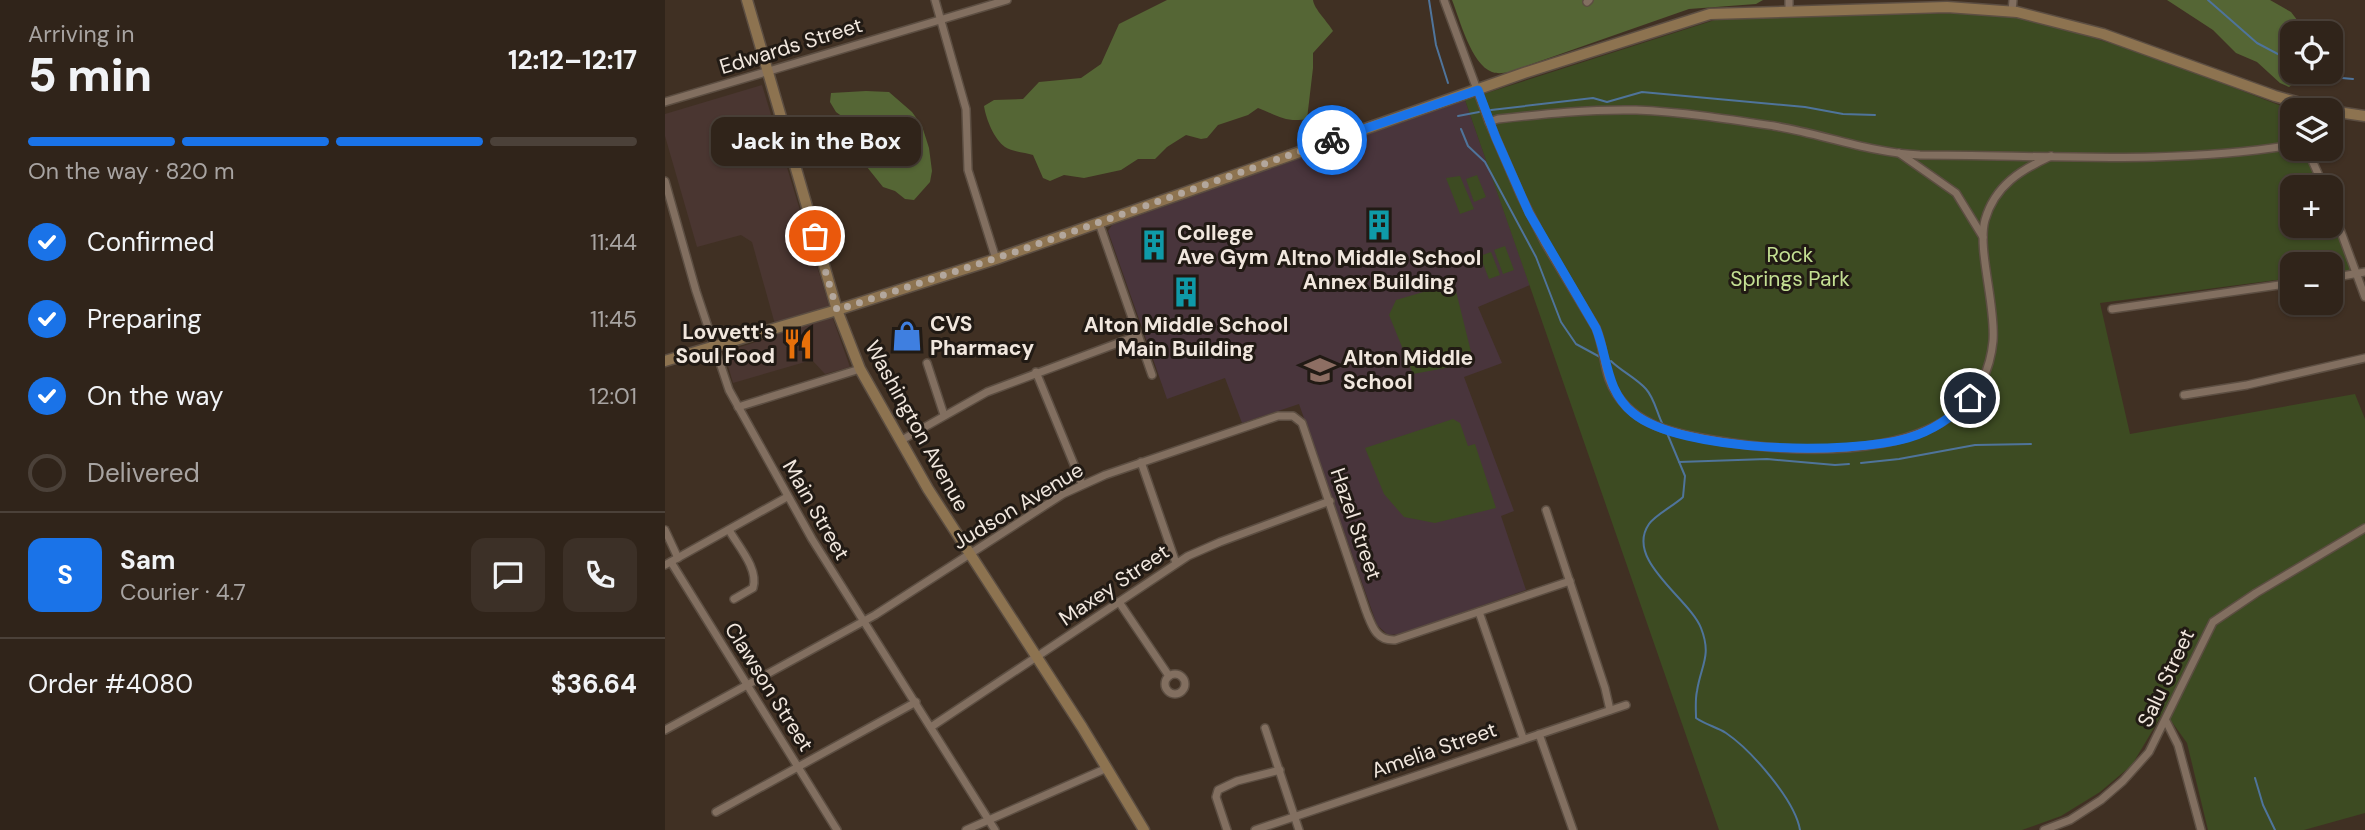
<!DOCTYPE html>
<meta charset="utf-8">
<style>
:root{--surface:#30241a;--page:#3c3027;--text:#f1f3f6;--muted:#a8a4a2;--line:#4b4139;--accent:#1a73e8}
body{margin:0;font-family:"DM Sans",sans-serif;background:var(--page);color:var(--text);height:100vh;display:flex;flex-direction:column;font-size:26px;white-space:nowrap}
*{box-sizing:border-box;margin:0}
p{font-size:23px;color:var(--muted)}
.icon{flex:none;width:38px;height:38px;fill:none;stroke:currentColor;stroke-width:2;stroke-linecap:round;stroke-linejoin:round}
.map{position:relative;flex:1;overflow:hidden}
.sheet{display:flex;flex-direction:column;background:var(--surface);width:665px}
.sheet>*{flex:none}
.tools{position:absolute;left:1615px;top:21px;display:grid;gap:14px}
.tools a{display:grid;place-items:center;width:63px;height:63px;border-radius:14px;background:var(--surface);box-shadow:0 2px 5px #0004,0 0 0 2px var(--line);font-size:35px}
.pin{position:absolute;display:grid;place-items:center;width:60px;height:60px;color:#fff;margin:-30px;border:4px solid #fff;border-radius:50%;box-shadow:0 2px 7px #0007}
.courier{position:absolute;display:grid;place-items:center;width:70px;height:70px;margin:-35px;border:5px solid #1a73e8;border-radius:50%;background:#fff;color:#222;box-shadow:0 2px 9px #0007}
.bubble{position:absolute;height:49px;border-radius:14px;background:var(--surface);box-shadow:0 2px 5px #0004,0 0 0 2px var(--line);font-size:23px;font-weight:800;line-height:49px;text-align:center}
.headline em{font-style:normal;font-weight:800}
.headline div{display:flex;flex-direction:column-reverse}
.headline{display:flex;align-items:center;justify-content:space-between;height:119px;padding:0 28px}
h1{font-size:46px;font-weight:800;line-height:52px}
.bar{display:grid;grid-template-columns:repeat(4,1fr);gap:10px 7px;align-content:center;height:84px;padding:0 28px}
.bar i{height:9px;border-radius:5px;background:var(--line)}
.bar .selected{background:var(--accent)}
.bar p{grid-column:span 4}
.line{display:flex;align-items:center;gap:18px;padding:0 28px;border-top:2px solid var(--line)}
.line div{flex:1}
.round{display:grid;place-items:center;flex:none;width:74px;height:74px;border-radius:14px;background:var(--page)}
ol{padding:0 28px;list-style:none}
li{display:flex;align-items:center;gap:21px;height:77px}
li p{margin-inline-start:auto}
li .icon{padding:7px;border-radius:50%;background:var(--accent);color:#fff;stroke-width:4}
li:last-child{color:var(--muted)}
li i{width:38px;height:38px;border:4px solid var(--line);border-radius:50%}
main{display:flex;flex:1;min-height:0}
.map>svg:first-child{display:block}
.commercial{fill:#4a3631}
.education{fill:#49353c}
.green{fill:#3d4b22}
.forest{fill:#556635}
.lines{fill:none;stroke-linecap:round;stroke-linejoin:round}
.stream{stroke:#4f749b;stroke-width:2}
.minor-casing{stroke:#5c4e42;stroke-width:10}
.secondary-casing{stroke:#5c4e42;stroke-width:13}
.minor{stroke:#826f60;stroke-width:7}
.secondary{stroke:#8d7350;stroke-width:10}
.done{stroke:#b3a79d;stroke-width:7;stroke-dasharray:0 12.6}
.route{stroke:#1a73e8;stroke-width:9}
.labels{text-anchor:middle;stroke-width:6;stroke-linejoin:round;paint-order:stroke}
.street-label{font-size:21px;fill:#f1e7de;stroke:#211a14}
.poi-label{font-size:21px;font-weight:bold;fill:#f1e7de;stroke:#211a14;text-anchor:start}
.park-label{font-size:21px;fill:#c4e093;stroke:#211a14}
</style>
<main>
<section class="sheet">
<div class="headline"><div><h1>5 min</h1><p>Arriving in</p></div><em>12:12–12:17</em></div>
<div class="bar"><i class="selected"></i><i class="selected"></i><i class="selected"></i><i></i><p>On the way · 820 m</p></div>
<ol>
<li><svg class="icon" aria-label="check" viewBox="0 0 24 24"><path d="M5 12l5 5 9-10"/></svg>Confirmed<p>11:44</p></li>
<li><svg class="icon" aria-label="check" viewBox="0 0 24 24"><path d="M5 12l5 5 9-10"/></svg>Preparing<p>11:45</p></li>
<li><svg class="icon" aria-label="check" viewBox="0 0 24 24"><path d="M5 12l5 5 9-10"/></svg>On the way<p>12:01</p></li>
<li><i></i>Delivered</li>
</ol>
<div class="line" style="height:126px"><b class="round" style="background:var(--accent);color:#fff">S</b><div><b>Sam</b><p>Courier · 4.7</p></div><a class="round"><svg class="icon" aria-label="chat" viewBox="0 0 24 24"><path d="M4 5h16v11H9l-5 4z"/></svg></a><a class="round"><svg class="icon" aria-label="phone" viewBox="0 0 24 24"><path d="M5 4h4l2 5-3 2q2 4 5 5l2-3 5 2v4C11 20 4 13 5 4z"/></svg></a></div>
<div class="line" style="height:91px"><div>Order #4080</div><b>$36.64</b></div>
</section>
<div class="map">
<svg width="1700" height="830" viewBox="0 0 1700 830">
<rect width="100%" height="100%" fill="#403023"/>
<polygon class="commercial" points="97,85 168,319 185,367 160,374 147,360 68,383 59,352 113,335 87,242 76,235 32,247 0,136 0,114"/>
<polygon class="education" points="800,100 865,285 813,307 837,363 799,377 849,511 836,516 861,590 736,634 723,635 712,625 634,404 577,423 560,378 502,399 443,231 447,225"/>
<g class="green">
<polygon points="1300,13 1343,16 1392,27 1481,54 1627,110 1628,149 1638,149 1655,187 1628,187 1628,226 1666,226 1666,213 1686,271 1666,273 1666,264 1628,264 1627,278 1435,303 1465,434 1690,394 1700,419 1700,813 1639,830 1543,830 1522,743 1499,711 1467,765 1435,792 1396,816 1357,830 1054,830 800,100 1056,18"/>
<polygon points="812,175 821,197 809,202 801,179"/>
<polygon points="795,176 809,209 795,214 781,178"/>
<polygon points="840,246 849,270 838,274 829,250"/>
<polygon points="826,252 835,275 824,279 815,256"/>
<polygon points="789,283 807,356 786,367 748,374 724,315 731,300"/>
<polygon points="788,419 795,423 803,446 810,444 831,508 770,523 739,517 719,494 700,448"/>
</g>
<g class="forest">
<path d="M502,0H648C649,9 663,22 668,31L648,53V68L642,119C621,123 612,115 593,108L583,115L553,125L542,138L536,139L521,135L502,147L490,159H473L456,170L419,178L399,175L385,181L378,178L368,155C360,152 347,152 340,147C329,139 321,119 319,106L329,100L358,99L374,82L416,78L436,64L454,24Z"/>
<path d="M787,0H1098L1091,4L1024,9L844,72C839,73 832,74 827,72C806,64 795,20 787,0Z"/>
<polygon points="1502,0 1605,0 1626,12 1636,25 1637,33 1628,33 1628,72 1638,72 1638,77 1624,87 1615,83 1592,62 1571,53 1548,30"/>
<polygon points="201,91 224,92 247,112 257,126 264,148 267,171 265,182 249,200 240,199 230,191 218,187 202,167 194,154 192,142 184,132 182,120 171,112 165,102 166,93"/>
</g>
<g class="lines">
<g class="stream">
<polyline points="764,0 771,45 783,83"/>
<polyline points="1543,0 1592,43 1628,62"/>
<polyline points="1646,72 1655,76 1688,79"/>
<polyline points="826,110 928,98 942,102 977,92 1140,107 1178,114 1210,115"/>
<polyline points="793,116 814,112"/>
<polyline points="796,129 803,146 820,162 871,257 896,322 911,344 935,357"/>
<path d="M946,361C956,371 971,378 981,389C990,399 992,414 998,425"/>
<path d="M1002,433L1020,476L1018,497C1010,505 990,515 984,524C959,560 1025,599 1036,628C1047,656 1036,665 1032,691C1030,700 1031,709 1031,718C1041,725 1052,727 1061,733C1086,750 1130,800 1135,830"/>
<polyline points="1014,462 1102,459 1170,465 1184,464"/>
<polyline points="1196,463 1234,459 1310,445 1366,444"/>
<polyline points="1590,778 1598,805 1610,830"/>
</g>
<g class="minor-casing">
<g id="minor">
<polyline points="270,0 301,109 303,170 331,259"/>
<path d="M779,0L824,122L856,196L880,243L931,328C938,344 938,362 944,379C961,424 1006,433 1048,440C1138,455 1316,467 1328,341C1331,305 1312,249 1320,220C1330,185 1356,170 1386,156"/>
<polyline points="922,2 924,0"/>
<polyline points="1124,11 1124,0"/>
<polyline points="1347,11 1348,0"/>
<polyline points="0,102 342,0"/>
<path d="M824,122L833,119C879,114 925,109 971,110C1018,112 1063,119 1109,126C1157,134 1206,153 1255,155C1379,155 1505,165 1628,145"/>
<polyline points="1642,149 1659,187"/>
<polyline points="1234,153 1291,193 1318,237"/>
<polyline points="0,181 31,291 64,390 147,539 330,830"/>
<polyline points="1666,205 1700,297"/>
<polyline points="434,223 487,375"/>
<polyline points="1666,278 1700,272"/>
<polyline points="1447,309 1628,283"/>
<polyline points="262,363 279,415"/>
<polyline points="371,372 417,484"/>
<polyline points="1519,395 1582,385 1700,358"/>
<polyline points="73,407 195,369"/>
<polyline points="235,441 322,392 472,336"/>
<polyline points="476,462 511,563"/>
<polyline points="881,510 940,688 945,710"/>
<polyline points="0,530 13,558"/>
<path d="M64,530C73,546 94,569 88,588L69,599"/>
<polyline points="6,562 172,830"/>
<polyline points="0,565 122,497"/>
<polyline points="454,602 504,676"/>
<polyline points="814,612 858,738"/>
<circle cx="510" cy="684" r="10"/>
<polyline points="1501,721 1513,745 1536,830"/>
<polyline points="266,727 523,556 555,542 665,501"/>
<polyline points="600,728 634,830"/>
<path d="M0,730L210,615L398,494L440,475L613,416H628L637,423L701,611C707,626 711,641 730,640L905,581"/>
<polyline points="874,734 908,830"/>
<polyline points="51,812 251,702"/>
<polyline points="301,830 442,768"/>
<polyline points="562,830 551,797 553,790 572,781 615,770"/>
<polyline points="590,830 961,705"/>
<polyline points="1379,830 1405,820 1436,800 1458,781 1484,752 1548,622 1591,593 1700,528"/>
</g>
</g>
<g class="secondary-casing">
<g id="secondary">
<polyline points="82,0 172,310 195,369 263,489 417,727 479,830"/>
<polyline points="1666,111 1700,116"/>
<polyline points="0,361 172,310 331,259 859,73 1045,14 1282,7 1352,12 1438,34 1610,96 1660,110"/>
</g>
</g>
<use href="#minor" class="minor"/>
<use href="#secondary" class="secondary"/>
</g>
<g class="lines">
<polyline class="done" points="150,236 172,310 353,251 667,140"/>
<path class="route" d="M667,140L813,90L831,138L864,213L931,328C943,358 941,391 968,413C1016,453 1184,455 1243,438C1267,431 1288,417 1305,398"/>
</g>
<defs>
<g id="building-bare" transform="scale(2.415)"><path d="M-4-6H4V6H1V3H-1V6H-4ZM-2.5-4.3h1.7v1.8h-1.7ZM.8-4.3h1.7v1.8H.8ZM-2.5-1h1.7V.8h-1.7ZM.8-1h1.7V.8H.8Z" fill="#0f9aa8" stroke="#211a14" stroke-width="2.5" paint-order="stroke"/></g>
<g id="shop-bare" transform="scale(2.415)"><path d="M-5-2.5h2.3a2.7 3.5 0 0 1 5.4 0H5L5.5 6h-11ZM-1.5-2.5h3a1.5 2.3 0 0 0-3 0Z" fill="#3f7fe0" stroke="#211a14" stroke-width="2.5" paint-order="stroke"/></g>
<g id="restaurant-bare" transform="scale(2.415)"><path d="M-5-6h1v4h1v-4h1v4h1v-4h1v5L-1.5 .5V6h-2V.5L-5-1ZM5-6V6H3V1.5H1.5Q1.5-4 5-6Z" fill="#e8710a" stroke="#211a14" stroke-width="2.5" paint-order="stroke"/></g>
<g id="school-bare" transform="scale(2.415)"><path d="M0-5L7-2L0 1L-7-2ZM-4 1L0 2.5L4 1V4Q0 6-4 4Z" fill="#8d6e63" stroke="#211a14" stroke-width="2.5" paint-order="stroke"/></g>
</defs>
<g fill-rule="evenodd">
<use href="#building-bare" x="714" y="225"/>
<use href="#building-bare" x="489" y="245"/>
<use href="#building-bare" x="521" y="292"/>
<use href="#shop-bare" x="242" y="336"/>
<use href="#restaurant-bare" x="133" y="344"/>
<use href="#school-bare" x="655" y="370"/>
</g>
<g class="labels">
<g class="street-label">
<text transform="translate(126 46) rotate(-17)" y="7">Edwards Street</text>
<text transform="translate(252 426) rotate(61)" y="7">Washington Avenue</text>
<text transform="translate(353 506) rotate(-31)" y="7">Judson Avenue</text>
<text transform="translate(151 510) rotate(60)" y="7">Main Street</text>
<text transform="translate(691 524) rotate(71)" y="7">Hazel Street</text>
<text transform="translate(449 585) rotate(-34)" y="7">Maxey Street</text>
<text transform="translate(1501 678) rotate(-65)" y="7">Salu Street</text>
<text transform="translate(104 687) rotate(58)" y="7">Clawson Street</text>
<text transform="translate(769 750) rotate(-19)" y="7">Amelia Street</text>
</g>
<g class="poi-label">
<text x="512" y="240">College<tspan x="512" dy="24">Ave Gym</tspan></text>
<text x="714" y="265" text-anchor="middle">Altno Middle School<tspan x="714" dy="24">Annex Building</tspan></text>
<text x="265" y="331">CVS<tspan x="265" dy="24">Pharmacy</tspan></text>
<text x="521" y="332" text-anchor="middle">Alton Middle School<tspan x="521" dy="24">Main Building</tspan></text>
<text x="110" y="339" text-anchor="end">Lovvett's<tspan x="110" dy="24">Soul Food</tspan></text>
<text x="678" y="365">Alton Middle<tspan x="678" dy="24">School</tspan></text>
</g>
<g class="park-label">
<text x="1125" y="262">Rock<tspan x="1125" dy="24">Springs Park</tspan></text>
</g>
</g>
</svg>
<div class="tools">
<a><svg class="icon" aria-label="locate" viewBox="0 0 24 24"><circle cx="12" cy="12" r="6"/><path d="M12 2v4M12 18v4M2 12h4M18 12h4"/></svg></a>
<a><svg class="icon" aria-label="layers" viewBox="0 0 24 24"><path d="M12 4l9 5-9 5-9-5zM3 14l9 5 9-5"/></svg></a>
<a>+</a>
<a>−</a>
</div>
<div class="pin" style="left:150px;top:236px;background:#ea580c"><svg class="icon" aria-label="bag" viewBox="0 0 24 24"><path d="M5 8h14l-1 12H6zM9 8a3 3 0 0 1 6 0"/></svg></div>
<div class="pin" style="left:1305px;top:398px;background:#1f2937"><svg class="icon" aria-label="home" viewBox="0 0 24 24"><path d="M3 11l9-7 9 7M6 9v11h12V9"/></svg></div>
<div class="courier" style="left:667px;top:140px"><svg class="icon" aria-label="bike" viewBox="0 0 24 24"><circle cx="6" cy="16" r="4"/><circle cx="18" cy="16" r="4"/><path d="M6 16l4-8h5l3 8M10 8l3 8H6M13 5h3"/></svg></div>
<div class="bubble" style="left:46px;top:117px;width:210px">Jack in the Box</div>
</div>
</main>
